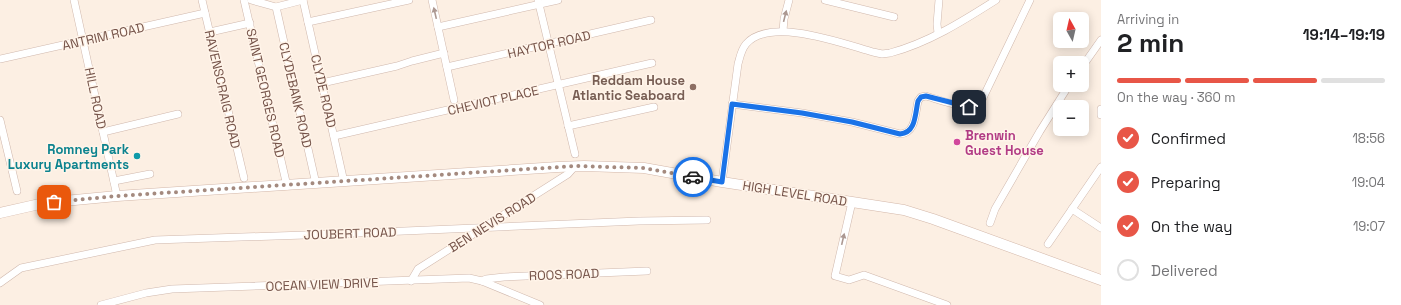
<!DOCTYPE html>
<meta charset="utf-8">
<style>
:root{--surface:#fff;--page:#f6f6f6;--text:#202124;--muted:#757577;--line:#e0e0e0;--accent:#e85647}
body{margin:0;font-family:"Space Grotesk",sans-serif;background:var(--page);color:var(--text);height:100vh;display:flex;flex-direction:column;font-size:15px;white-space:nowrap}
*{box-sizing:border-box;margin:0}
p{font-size:13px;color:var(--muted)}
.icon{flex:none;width:22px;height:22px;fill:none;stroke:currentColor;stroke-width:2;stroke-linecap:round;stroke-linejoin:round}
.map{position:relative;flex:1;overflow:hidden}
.drawer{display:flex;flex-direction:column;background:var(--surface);width:300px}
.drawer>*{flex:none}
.needle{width:26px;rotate:352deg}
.controls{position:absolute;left:1053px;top:12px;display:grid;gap:8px}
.controls a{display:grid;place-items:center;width:36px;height:36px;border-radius:6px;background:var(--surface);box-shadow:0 2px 10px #0003;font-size:20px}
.pin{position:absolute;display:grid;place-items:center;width:34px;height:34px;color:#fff;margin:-17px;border-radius:8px;box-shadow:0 2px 6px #0006}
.courier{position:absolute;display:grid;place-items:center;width:40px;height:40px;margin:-20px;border:3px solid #1a73e8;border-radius:50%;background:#fff;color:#222;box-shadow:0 1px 5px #0007}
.head em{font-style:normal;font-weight:700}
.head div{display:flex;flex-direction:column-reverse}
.head{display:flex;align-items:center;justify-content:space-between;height:68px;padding:0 16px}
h1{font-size:26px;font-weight:700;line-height:30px}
.bar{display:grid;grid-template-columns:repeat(4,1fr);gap:6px 4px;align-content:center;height:48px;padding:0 16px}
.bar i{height:5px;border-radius:3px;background:var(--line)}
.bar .selected{background:var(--accent)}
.bar p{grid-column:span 4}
ol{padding:0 16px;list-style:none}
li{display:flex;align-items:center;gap:12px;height:44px}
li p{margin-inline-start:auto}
li .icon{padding:4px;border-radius:50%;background:var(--accent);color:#fff;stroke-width:4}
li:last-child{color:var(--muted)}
li i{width:22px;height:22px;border:2px solid var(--line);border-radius:50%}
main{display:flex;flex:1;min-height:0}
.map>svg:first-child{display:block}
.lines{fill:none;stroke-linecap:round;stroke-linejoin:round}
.street-casing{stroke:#d0b8ad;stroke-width:8}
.secondary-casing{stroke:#d3b7a9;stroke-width:11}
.street{stroke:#fff;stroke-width:7}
.secondary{stroke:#fff;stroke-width:10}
.oneway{fill:#ac9892}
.done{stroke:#a48a7f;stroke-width:4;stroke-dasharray:0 7.2}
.route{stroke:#1a73e8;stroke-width:5}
.education-dot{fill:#8d6e63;stroke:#fff4e9;stroke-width:1.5}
.hotel-dot{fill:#d1479c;stroke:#fff4e9;stroke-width:1.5}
.culture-dot{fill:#0f9aa8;stroke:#fff4e9;stroke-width:1.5}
.labels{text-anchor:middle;stroke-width:3;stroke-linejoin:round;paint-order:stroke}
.street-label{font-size:13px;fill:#755349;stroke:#fff4e9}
.education-label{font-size:13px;font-weight:bold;fill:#785e54;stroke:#fff4e9;text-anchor:end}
.hotel-label{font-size:13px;font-weight:bold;fill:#b23c85;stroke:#fff4e9;text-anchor:start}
.culture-label{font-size:13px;font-weight:bold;fill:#0d838f;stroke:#fff4e9;text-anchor:end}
</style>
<main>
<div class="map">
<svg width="1101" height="305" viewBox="0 0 1101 305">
<rect width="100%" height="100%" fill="#fcefe3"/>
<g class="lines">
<g class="street-casing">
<g id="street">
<polyline points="74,0 117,196"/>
<polyline points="202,0 244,178"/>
<polyline points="244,0 287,186"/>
<polyline points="251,0 276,7 303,0"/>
<polyline points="303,0 344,182"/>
<polyline points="432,0 454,100"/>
<polyline points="538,0 575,154"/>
<polyline points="825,0 894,17"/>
<polyline points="276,7 316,184"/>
<polyline points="308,22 409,0"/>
<polyline points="438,27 558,0"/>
<polyline points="783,31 784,19 789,0"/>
<polyline points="210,32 250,23"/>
<polyline points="938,33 937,24 939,0"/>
<polyline points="0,59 205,13"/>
<polyline points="447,67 651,20"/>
<polyline points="1082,67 1101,40"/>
<polyline points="322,83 397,66 412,61 444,53"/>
<path d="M732,104L802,113L852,122L900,134C916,133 915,114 918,101L921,97L926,96C940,100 968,111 980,104L1030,0"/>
<polyline points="1101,109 1101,115"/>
<polyline points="0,120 17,191"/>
<polyline points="568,126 654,107"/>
<polyline points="103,132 178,114"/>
<polyline points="334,136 652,63"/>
<polyline points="114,181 150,174"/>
<path d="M722,182L738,64C740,57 741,50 746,44C770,16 844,44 873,52L882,54L890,53C928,43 963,21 996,0"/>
<polyline points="852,202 835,276 849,280 864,275 947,305"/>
<polyline points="1072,209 1101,228"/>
<polyline points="990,223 995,209 1040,131 1069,85"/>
<polyline points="1048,244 1101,167"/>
<polyline points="411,281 418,269 568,174 575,166"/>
<polyline points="482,281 486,279 504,277 647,271"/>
<polyline points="0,283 21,268 155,240 334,234 639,221 707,220"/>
<polyline points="101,305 146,293 172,289 469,278 482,281 540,305"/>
</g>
</g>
<g class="secondary-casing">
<polyline id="secondary" points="0,213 44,203 64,201 117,196 558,167 584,166 644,168 722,182 904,210 933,219 1101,280"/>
</g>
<use href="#street" class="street"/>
<use href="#secondary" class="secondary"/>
</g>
<defs><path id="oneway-solid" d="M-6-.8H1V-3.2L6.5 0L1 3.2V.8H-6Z"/></defs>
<g class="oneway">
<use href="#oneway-solid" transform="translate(435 13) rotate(-103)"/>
<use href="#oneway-solid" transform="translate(785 16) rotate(-76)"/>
<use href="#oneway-solid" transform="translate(843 239) rotate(-77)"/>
</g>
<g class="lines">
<polyline class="done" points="54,202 117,196 575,166 644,168 693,177"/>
<path class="route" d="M693,177L722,182L732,104L802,113L852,122L900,134C916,133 915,114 918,101L921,97L926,96L969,107"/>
</g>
<circle class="education-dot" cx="693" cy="87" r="4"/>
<circle class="hotel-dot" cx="957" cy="142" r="4"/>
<circle class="culture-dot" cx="137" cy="156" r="4"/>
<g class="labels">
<g class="street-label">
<text transform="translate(103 36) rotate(-13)" y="5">ANTRIM ROAD</text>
<text transform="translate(549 44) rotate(-13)" y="5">HAYTOR ROAD</text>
<text transform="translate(223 89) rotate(77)" y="5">RAVENSCRAIG ROAD</text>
<text transform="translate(324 91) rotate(77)" y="5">CLYDE ROAD</text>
<text transform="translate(266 93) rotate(77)" y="5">SAINT GEORGES ROAD</text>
<text transform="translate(296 95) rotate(77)" y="5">CLYDEBANK ROAD</text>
<text transform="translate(96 98) rotate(78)" y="5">HILL ROAD</text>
<text transform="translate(493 100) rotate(-13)" y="5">CHEVIOT PLACE</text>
<text transform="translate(795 193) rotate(9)" y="5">HIGH LEVEL ROAD</text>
<text transform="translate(492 222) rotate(-32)" y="5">BEN NEVIS ROAD</text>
<text transform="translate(350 233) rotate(-2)" y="5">JOUBERT ROAD</text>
<text transform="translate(564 274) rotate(-2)" y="5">ROOS ROAD</text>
<text transform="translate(322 284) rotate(-2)" y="5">OCEAN VIEW DRIVE</text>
</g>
<g class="education-label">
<text x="685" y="85">Reddam House<tspan x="685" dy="15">Atlantic Seaboard</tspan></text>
</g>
<g class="hotel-label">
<text x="965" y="140">Brenwin<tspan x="965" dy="15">Guest House</tspan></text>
</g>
<g class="culture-label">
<text x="129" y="154">Romney Park<tspan x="129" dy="15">Luxury Apartments</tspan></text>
</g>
</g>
</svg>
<div class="controls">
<a><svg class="needle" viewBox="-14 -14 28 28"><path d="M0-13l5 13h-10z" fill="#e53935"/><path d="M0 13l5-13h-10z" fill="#757577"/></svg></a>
<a>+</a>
<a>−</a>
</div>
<div class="pin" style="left:54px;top:202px;background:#ea580c"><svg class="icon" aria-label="bag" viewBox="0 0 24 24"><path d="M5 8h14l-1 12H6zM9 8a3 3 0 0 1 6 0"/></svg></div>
<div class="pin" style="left:969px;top:107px;background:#1f2937"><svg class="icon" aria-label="home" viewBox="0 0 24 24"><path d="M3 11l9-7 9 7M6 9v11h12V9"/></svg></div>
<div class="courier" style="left:693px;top:177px"><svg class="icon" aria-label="car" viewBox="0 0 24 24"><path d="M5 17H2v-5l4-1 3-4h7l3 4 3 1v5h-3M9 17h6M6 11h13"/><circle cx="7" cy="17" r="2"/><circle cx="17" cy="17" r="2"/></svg></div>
</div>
<section class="drawer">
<div class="head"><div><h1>2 min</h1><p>Arriving in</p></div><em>19:14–19:19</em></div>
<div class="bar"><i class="selected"></i><i class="selected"></i><i class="selected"></i><i></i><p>On the way · 360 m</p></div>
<ol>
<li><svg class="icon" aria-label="check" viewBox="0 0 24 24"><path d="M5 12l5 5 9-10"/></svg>Confirmed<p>18:56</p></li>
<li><svg class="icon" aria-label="check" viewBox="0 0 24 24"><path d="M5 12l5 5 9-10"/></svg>Preparing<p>19:04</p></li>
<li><svg class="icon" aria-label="check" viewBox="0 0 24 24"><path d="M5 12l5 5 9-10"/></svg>On the way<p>19:07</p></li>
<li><i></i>Delivered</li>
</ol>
</section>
</main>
